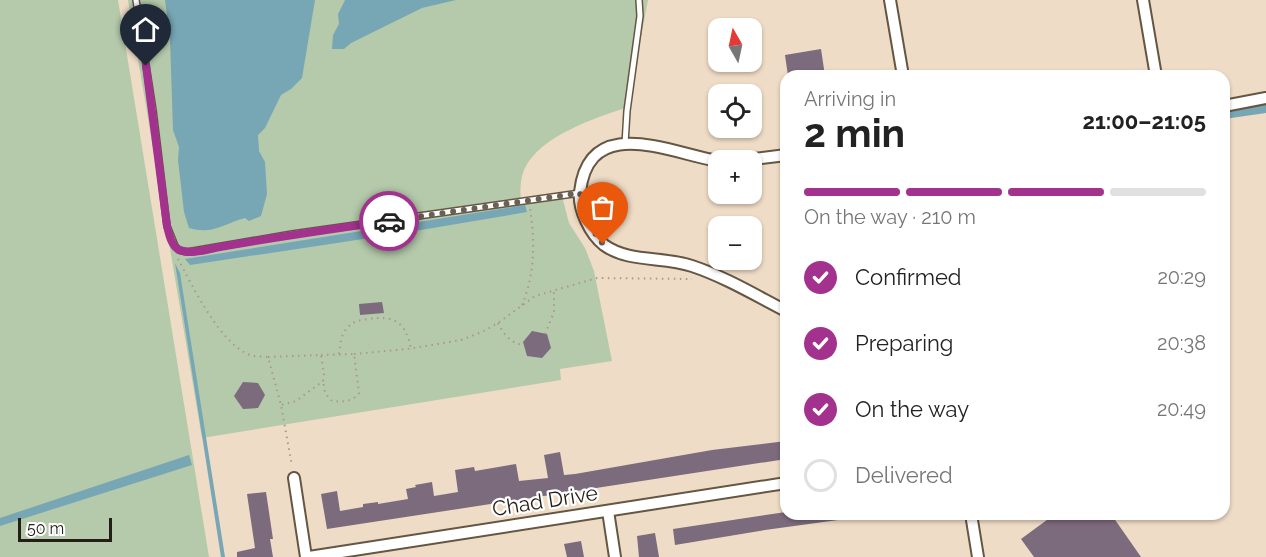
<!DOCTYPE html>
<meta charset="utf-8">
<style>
:root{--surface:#fff;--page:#f2f2f2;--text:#222;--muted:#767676;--line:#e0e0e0;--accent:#a3328e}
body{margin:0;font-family:Raleway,sans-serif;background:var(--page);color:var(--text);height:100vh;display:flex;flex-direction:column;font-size:22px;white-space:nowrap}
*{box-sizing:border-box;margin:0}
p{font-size:20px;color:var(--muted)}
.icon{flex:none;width:33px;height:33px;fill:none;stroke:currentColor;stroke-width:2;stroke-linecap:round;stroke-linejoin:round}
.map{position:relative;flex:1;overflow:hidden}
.side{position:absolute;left:780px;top:70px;width:450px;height:450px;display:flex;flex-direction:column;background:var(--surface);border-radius:18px;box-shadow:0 2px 4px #0004}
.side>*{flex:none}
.needle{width:39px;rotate:351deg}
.tools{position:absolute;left:708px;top:18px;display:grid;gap:12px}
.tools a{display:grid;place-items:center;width:54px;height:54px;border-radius:12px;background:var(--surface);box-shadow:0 2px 4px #0004;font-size:30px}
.scale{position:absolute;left:18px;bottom:15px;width:94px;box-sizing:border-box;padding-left:6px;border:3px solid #251e16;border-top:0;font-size:16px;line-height:21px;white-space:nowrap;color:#251e16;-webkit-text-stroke:4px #fff;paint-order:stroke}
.pin{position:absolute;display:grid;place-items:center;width:51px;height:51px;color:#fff;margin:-62px -26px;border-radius:50% 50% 50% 0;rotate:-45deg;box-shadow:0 0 6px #0007}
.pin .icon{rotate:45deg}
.courier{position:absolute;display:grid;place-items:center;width:60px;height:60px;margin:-30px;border:4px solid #a3328e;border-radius:50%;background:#fff;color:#222;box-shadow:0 2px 8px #0007}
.headline em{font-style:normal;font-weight:700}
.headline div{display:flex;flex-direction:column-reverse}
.headline{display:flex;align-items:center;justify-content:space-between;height:102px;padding:0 24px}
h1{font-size:39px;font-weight:700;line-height:45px}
.bar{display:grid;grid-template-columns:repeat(4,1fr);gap:9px 6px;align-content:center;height:72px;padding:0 24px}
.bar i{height:8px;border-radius:4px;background:var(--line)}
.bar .on{background:var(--accent)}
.bar p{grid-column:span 4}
ol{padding:0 24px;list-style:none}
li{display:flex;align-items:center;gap:18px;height:66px}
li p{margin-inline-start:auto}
li .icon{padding:6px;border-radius:50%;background:var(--accent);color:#fff;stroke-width:4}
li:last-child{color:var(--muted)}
li i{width:33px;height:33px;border:3px solid var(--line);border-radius:50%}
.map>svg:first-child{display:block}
.green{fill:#b4caab}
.water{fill:#77a6b5}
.building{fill:#7c6a7d}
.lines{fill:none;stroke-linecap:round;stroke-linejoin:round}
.lane-casing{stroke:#655643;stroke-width:8}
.street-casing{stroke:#655643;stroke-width:14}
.path{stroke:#a89988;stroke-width:2;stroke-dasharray:1.5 4.5;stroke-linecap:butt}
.lane{stroke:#fff;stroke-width:5}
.street{stroke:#fff;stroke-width:10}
.done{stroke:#6c6054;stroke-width:6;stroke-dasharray:0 10.8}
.route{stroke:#a3328e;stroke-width:8}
.labels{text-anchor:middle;stroke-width:4.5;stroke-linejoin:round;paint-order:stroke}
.street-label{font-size:21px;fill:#251e16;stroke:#fff}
</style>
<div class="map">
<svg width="1266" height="557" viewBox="0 0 1266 557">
<rect width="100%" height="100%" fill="#efdcc6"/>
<g class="green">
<polygon points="0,0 118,0 209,557 0,557"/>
<path d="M128,0H648L628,107C595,118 539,136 524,170C520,180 520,191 521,203L562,196L569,223L585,248L594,271L612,361L560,369L561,380L202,438Z"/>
</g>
<g class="water">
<path d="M165,0H315L302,78L291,89L281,95L265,128L258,135L259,151L265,162L267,194L261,216L249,221L245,218C223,224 213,235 189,228L184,212L178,160L179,147L173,130L170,39Z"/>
<polygon points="345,0 456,0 422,8 351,43 344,49 332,49 333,35 339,24 338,14"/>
<polygon points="1266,104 1266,113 1224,119 1224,111"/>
<polygon points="525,205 527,212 403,233 190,265 185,259"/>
<polygon points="175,263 180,273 225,557 221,557"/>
<polygon points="189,455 192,465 0,526 0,518"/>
</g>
<g class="building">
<polygon points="821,49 825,76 788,76 785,55"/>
<polygon points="382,302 384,313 360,315 359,304"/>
<polygon points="532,331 547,334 551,348 542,358 527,356 523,342"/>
<polygon points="243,382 258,383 265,395 258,408 243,409 234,396"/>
<polygon points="786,441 786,459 327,529 321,494 337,491 340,511 363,507 363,504 378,502 378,504 408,499 406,489 416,487 415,485 432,482 434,496 458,492 455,470 474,467 475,471 516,464 519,481 548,478 544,455 560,452 564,475 575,474 712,450"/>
<polygon points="266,492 273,539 270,539 273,557 237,557 237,552 255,548 247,494"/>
<polygon points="786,512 786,514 838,514 838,520 765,530 675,545 673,529"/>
<polygon points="1055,514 1111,514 1141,557 1034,557 1021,539"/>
<polygon points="655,533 659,557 639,557 637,536"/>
<polygon points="581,541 584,557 567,557 564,544"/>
</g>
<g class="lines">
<g class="lane-casing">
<g id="lane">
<polyline points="136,0 153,110 167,226 175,246 179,250 187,252 292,234 580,193"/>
<polyline points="625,144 627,111 640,16 639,0"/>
</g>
</g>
<g class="street-casing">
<g id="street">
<polyline points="890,0 903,76"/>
<polyline points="1143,0 1156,76"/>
<polyline points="1224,106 1266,98"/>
<polyline points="746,160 786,155"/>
<path d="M718,161C670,153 589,113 580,192C578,209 590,234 604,245C629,263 664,256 692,266C725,277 755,295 786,311"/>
<polyline points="294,478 306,557"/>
<polyline points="608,511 615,557"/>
<polyline points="971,514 978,557"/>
<polyline points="309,557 786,483"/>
</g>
</g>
<g class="path">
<path d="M178,259C192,285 220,344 250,355C255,357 262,356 268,357L281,405L292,466"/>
<path d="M522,305C535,274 535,242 530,208"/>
<path d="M498,323C503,334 511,343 523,345"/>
<polyline points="545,334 554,312 554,290"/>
<path d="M339,354C340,346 341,334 347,328C353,321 360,320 368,319C394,315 406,322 411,349"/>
<polyline points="354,354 407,349 461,340 482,332 498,323 535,296 597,278 692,279"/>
<path d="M321,355L354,354L359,393C352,402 343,402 332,401L325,393L323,381"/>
<polyline points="268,357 321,355 324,374 323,381 296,401 281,405"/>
</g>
<use href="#lane" class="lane"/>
<use href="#street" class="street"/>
</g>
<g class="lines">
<polyline class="done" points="389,221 580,193 585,219 603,244"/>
<path class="route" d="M146,66L167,226C169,234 171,245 179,250C190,255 209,249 220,247C276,237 332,229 389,221"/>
</g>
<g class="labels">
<g class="street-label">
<text transform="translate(545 501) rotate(-9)" y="7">Chad Drive</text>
</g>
</g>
</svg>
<div class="tools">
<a><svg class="needle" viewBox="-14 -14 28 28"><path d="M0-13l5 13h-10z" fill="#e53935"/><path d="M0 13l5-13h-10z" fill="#767676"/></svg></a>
<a><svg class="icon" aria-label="locate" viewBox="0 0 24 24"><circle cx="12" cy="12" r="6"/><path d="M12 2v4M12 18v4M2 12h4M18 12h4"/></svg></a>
<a>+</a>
<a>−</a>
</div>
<div class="scale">50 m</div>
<div class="pin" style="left:603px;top:244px;background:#ea580c"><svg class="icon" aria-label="bag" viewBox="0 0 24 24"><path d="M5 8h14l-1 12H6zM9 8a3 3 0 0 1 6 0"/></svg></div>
<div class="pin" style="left:146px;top:66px;background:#1f2937"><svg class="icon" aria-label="home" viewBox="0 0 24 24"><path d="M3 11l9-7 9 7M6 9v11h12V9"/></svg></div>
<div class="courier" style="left:389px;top:221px"><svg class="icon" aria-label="car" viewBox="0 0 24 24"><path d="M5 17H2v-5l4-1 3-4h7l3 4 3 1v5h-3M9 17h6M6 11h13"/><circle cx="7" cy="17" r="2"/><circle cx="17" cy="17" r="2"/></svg></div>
<section class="side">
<div class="headline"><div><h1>2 min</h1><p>Arriving in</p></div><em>21:00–21:05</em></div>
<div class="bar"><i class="on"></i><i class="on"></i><i class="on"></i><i></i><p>On the way · 210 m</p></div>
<ol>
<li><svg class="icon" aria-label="check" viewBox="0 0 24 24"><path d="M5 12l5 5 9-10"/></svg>Confirmed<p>20:29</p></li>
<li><svg class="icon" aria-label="check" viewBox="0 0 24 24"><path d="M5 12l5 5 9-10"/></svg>Preparing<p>20:38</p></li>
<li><svg class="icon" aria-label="check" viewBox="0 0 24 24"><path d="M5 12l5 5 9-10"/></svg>On the way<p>20:49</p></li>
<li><i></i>Delivered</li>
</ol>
</section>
</div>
